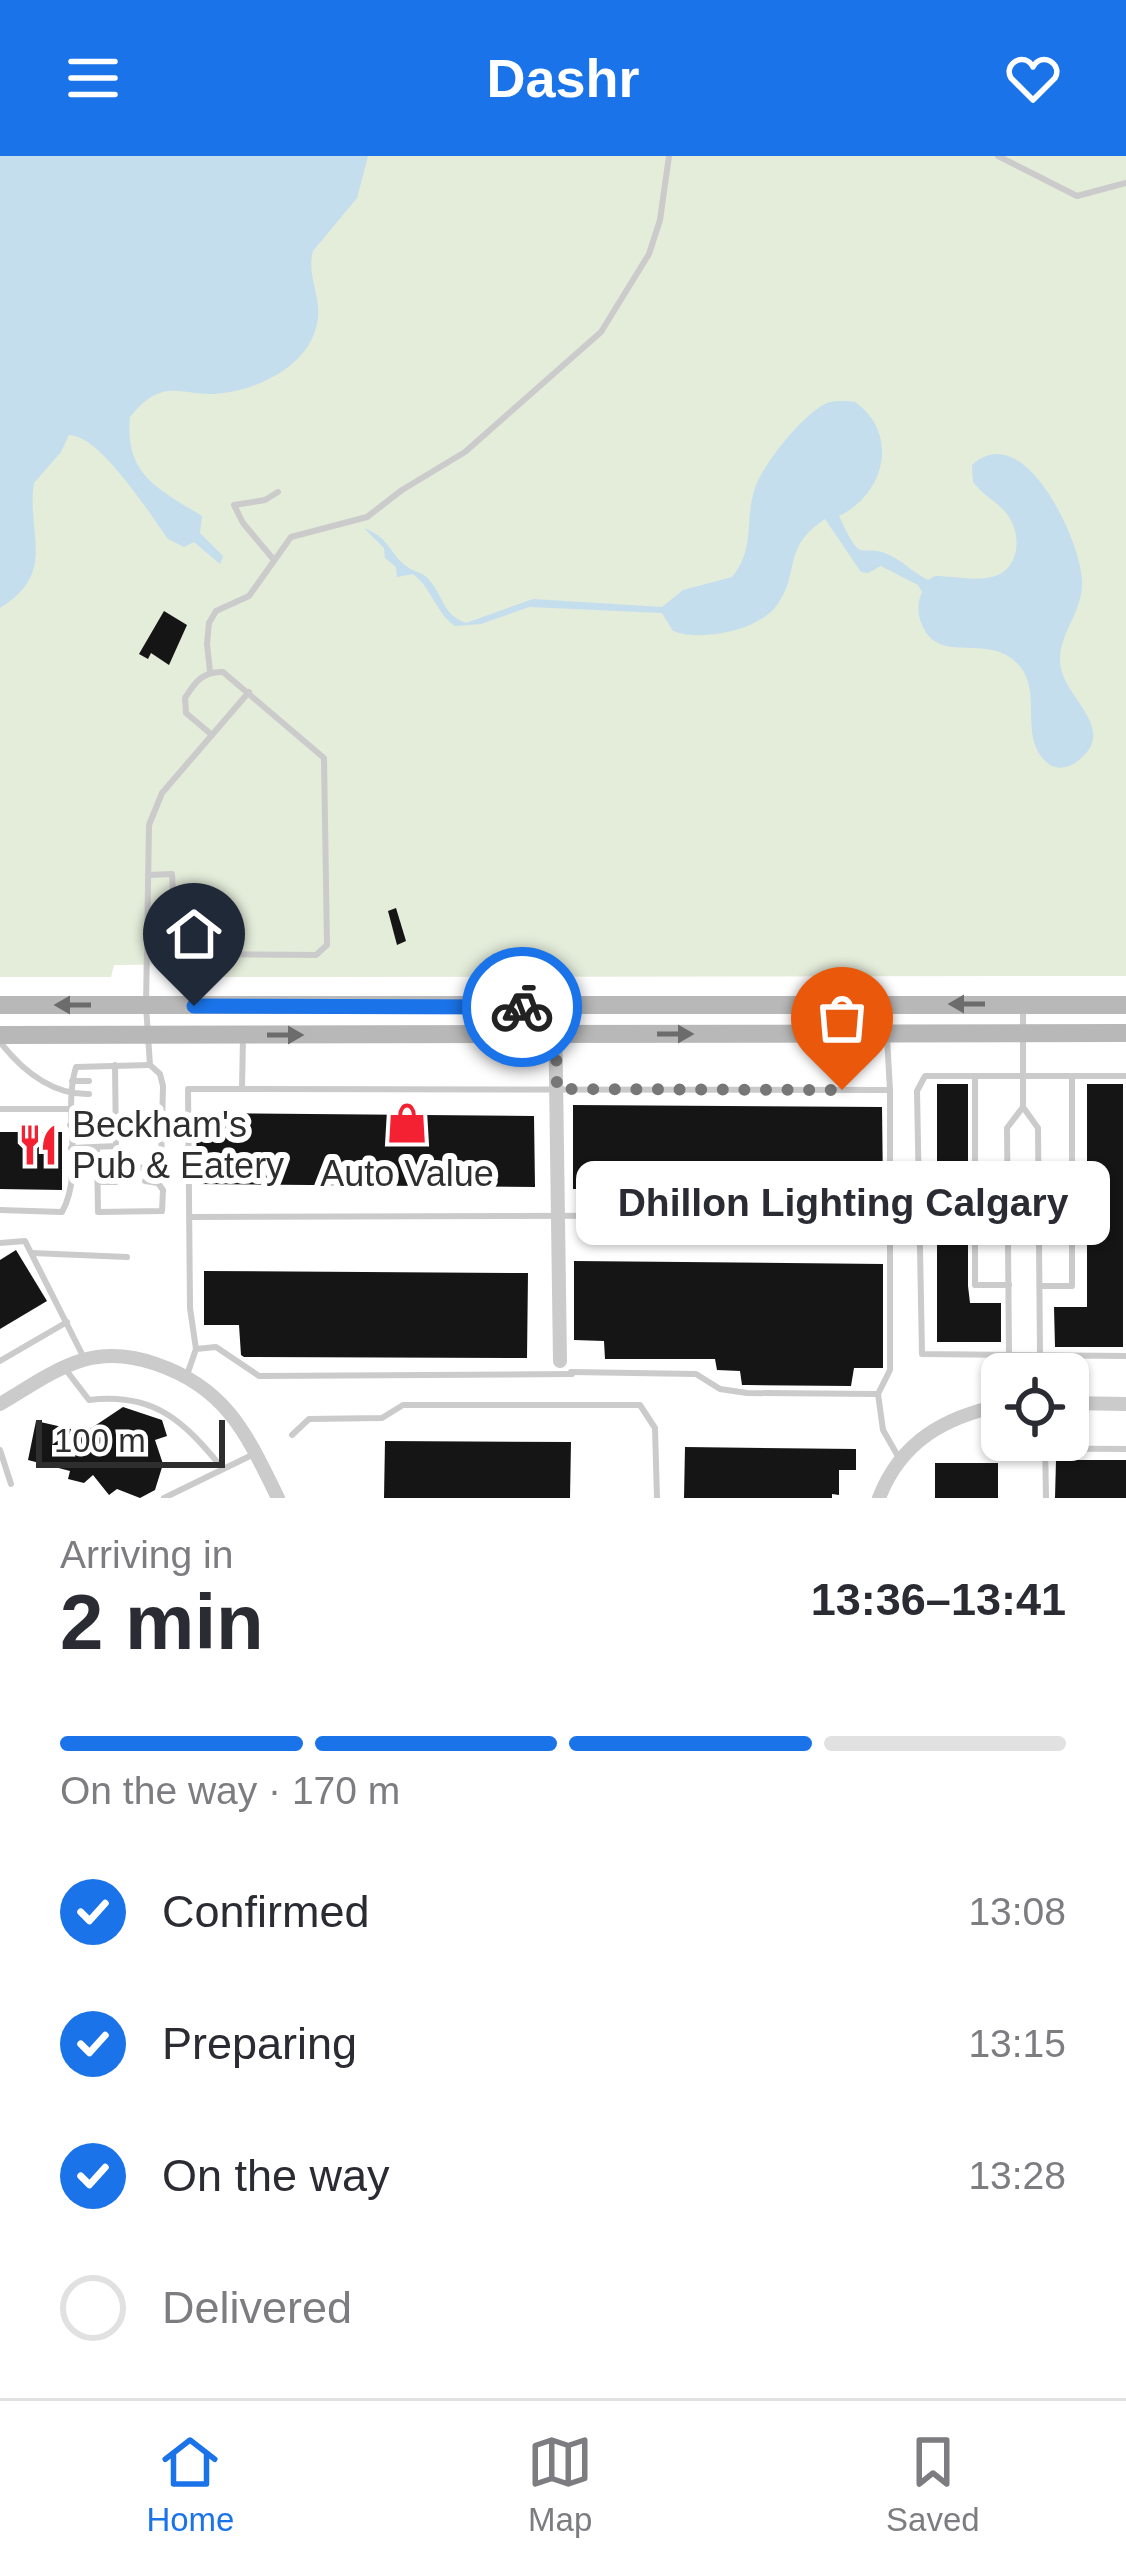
<!DOCTYPE html>
<meta charset="utf-8">
<style>
:root{--surface:#fff;--page:#f2f2f3;--text:#2b2b33;--muted:#7c7c81;--line:#e1e1e2;--accent:#1a73e8}
body{margin:0;font-family:Arial,sans-serif;background:var(--page);color:var(--text);height:100vh;display:flex;flex-direction:column;font-size:45px;white-space:nowrap}
*{box-sizing:border-box;margin:0}
p{font-size:39px;color:var(--muted)}
.icon{flex:none;width:66px;height:66px;fill:none;stroke:currentColor;stroke-width:2;stroke-linecap:round;stroke-linejoin:round}
.map{position:relative;height:1342px;overflow:hidden}
.drawer{display:flex;flex-direction:column;background:var(--surface);flex:1}
.drawer>*{flex:none}
.tools{position:absolute;left:981px;top:1197px;display:grid;gap:24px}
.tools a{display:grid;place-items:center;width:108px;height:108px;border-radius:18px;background:var(--surface);box-shadow:0 3px 9px #0004;font-size:60px}
.scale{position:absolute;left:36px;bottom:30px;width:189px;box-sizing:border-box;padding-left:12px;border:6px solid #2e2e2e;border-top:0;font-size:33px;line-height:42px;white-space:nowrap;color:#2e2e2e;-webkit-text-stroke:9px #fff;paint-order:stroke}
.pin{position:absolute;display:grid;place-items:center;width:102px;height:102px;color:#fff;margin:-123px -51px;border-radius:50% 50% 50% 0;rotate:-45deg;box-shadow:0 0 12px #0007}
.pin .icon{rotate:45deg}
.courier{position:absolute;display:grid;place-items:center;width:120px;height:120px;margin:-60px;border:9px solid #1a73e8;border-radius:50%;background:#fff;color:#222;box-shadow:0 3px 15px #0007}
.bubble{position:absolute;height:84px;border-radius:18px;background:var(--surface);box-shadow:0 3px 9px #0004;font-size:39px;font-weight:600;line-height:84px;text-align:center}
.head em{font-style:normal;font-weight:600}
.head div{display:flex;flex-direction:column-reverse}
.head{display:flex;align-items:center;justify-content:space-between;height:204px;padding:0 60px}
h1{font-size:78px;font-weight:600;line-height:90px}
.bar{display:grid;grid-template-columns:repeat(4,1fr);gap:18px 12px;align-content:center;height:144px;padding:0 60px}
.bar i{height:15px;border-radius:9px;background:var(--line)}
.bar .selected{background:var(--accent)}
.bar p{grid-column:span 4}
ol{padding:0 60px;list-style:none}
li{display:flex;align-items:center;gap:36px;height:132px}
li p{margin-inline-start:auto}
li .icon{padding:12px;border-radius:50%;background:var(--accent);color:#fff;stroke-width:4}
li:last-child{color:var(--muted)}
li i{width:66px;height:66px;border:6px solid var(--line);border-radius:50%}
header{display:flex;justify-content:space-between;align-items:center;height:156px;padding:0 60px;background:var(--accent);color:#fff;font-size:54px;font-weight:600}
.tab-bar{display:flex;justify-content:space-around;align-items:center;height:168px;border-top:3px solid var(--line);background:var(--surface);font-size:33px;color:var(--muted)}
.tab-bar a{display:grid;justify-items:center;gap:6px}
.tab-bar .selected{color:var(--accent)}
.map>svg:first-child{display:block}
.green{fill:#e4ecda}
.water{fill:#c4deee}
.building{fill:#151515}
.lines{fill:none;stroke-linecap:round;stroke-linejoin:round}
.service{stroke:#cbcbcb;stroke-width:6}
.minor{stroke:#cbcbcb;stroke-width:14}
.secondary{stroke:#b8b8b8;stroke-width:18}
.oneway{fill:#6c6c6c}
.done{stroke:#777;stroke-width:12;stroke-dasharray:0 21.6}
.route{stroke:#1a73e8;stroke-width:15}
.labels{text-anchor:middle;stroke-width:12;stroke-linejoin:round;paint-order:stroke}
.poi-label{font-size:36px;fill:#2e2e2e;stroke:#fff;text-anchor:start}
</style>
<header><svg class="icon" aria-label="menu" viewBox="0 0 24 24"><path d="M4 6h16M4 12h16M4 18h16"/></svg>Dashr<svg class="icon" aria-label="heart" viewBox="0 0 24 24"><path d="M12 20l-8-8c-3-5 5-10 8-4 3-6 11-1 8 4z"/></svg></header>
<div class="map">
<svg width="1126" height="1342" viewBox="0 0 1126 1342">
<rect width="100%" height="100%" fill="#fff"/>
<polygon class="green" points="0,0 1126,0 1126,820 184,821 184,808 114,809 111,821 0,821"/>
<g class="water">
<path d="M0,0H368L357,42L313,95C305,123 327,145 314,178C301,212 258,233 223,237C183,243 165,217 130,261C124,319 159,333 202,360L200,377L223,400L220,408L194,386L184,391L168,383C149,357 100,279 69,279L61,296L34,327C26,379 58,416 0,452Z"/>
<path d="M855,246C900,278 885,338 839,360C865,417 859,381 895,402C907,409 916,418 928,424L935,420C964,420 1008,435 1016,394C1018,381 1015,369 1007,358C997,345 982,339 973,326L972,309C1024,260 1082,387 1082,426C1083,455 1060,476 1060,504C1059,541 1124,573 1075,607C1067,612 1057,614 1049,608C1014,581 1049,529 1011,502C983,481 939,506 923,471C917,459 917,448 922,436L918,429L881,410L868,417L861,416L825,363C781,392 801,416 777,449C759,475 700,486 673,475L662,457L529,451L481,468L455,470C435,456 432,432 413,418L397,421L396,411L385,402L384,392L364,372C391,383 388,396 406,410C415,417 423,415 430,425C445,443 442,458 466,467L533,443L662,451L683,434L732,421C756,392 744,364 755,332C763,308 804,257 827,247C836,244 847,245 855,246Z"/>
</g>
<g class="building">
<polygon points="164,455 187,469 169,509 151,497 148,503 139,498"/>
<polygon points="396,752 406,785 397,789 388,755"/>
<polygon points="937,928 968,928 968,1130 970,1147 1001,1147 1001,1186 937,1186"/>
<polygon points="1087,928 1123,928 1123,1191 1055,1191 1054,1151 1087,1151"/>
<polygon points="573,949 882,951 883,1034 573,1033"/>
<polygon points="196,957 534,960 535,1031 197,1028"/>
<polygon points="0,976 62,976 62,1034 0,1033"/>
<polygon points="16,1094 47,1145 0,1173 0,1104"/>
<polygon points="574,1105 883,1108 883,1212 854,1212 851,1230 748,1229 742,1229 740,1215 717,1214 715,1203 605,1203 604,1185 574,1184"/>
<polygon points="204,1115 528,1117 527,1202 244,1201 241,1199 239,1169 204,1169"/>
<polygon points="123,1251 162,1264 167,1280 155,1284 163,1308 155,1334 140,1342 117,1333 109,1339 93,1319 84,1327 68,1323 70,1315 28,1304 36,1265 71,1273 66,1289"/>
<polygon points="385,1285 571,1286 570,1342 384,1342"/>
<polygon points="685,1291 856,1293 856,1314 839,1314 839,1339 832,1338 832,1342 684,1342"/>
<polygon points="1056,1304 1126,1304 1126,1342 1055,1342"/>
<rect x="935" y="1307" width="63" height="35"/>
</g>
<g class="lines">
<g class="service">
<polyline points="998,0 1077,40 1126,27"/>
<polyline points="274,404 243,367 234,349 265,344 278,336"/>
<polyline points="210,515 207,488 209,467 216,455 249,440 291,381 367,361 402,334 465,296 601,176 649,98 660,64 669,0"/>
<path d="M148,719L172,718L176,798L316,799L327,789L324,602L223,516C203,515 195,526 185,542L186,557L212,579"/>
<path d="M0,886C22,914 52,939 89,938"/>
<polyline points="975,920 975,1129 1009,1129"/>
<polyline points="1126,920 925,920 917,935 922,1198 1126,1200"/>
<polyline points="72,925 89,925"/>
<polyline points="242,933 243,882"/>
<polyline points="1023,951 1038,972 1040,1199"/>
<polyline points="0,953 88,953"/>
<polyline points="70,969 88,969"/>
<polyline points="97,991 98,1056 162,1055 163,1034 158,1027 145,1025"/>
<polyline points="71,992 116,990 115,909"/>
<polyline points="98,1011 154,1012 161,1008 163,930 160,918 150,909 146,850 149,669 162,637 249,536"/>
<polyline points="98,1026 116,1026"/>
<path d="M0,1054L62,1056C85,1014 62,957 76,911L150,909"/>
<polyline points="190,1061 891,1059"/>
<polyline points="0,1087 25,1085 83,1200"/>
<polyline points="32,1097 127,1101"/>
<polyline points="1040,1130 1072,1130 1072,920"/>
<polyline points="196,1193 190,1152 188,933 890,934 887,881"/>
<polyline points="1009,1199 1007,972 1023,951 1023,854"/>
<polyline points="1029,1199 1029,1218"/>
<polyline points="0,1205 67,1166"/>
<path d="M66,1214L89,1244C154,1236 184,1265 223,1313"/>
<polyline points="571,1216 696,1218 720,1233 747,1237 878,1238 883,1274 899,1302"/>
<polyline points="187,1219 196,1193 216,1191 259,1220 572,1218"/>
<polyline points="878,1238 890,1214 890,934"/>
<polyline points="292,1279 309,1263 382,1262 403,1249 640,1249 655,1272 657,1342"/>
<polyline points="1045,1284 1046,1342"/>
<polyline points="990,1292 1126,1293"/>
<polyline points="0,1294 11,1328"/>
<polyline points="164,1342 252,1299"/>
</g>
<g class="minor">
<polyline points="555,851 560,1205"/>
<polyline points="1068,1247 1126,1248"/>
<path d="M0,1248C26,1233 53,1213 83,1204C108,1197 133,1200 156,1208C227,1232 247,1279 278,1342"/>
<path d="M879,1342C901,1285 945,1261 1002,1249"/>
</g>
<g class="secondary">
<polyline points="0,849 1126,849"/>
<polyline points="0,879 1126,877"/>
</g>
</g>
<defs><path id="oneway-solid" d="M-6-.8H1V-3.2L6.5 0L1 3.2V.8H-6Z" transform="scale(3)"/></defs>
<g class="oneway">
<use href="#oneway-solid" transform="translate(967 848) rotate(180)"/>
<use href="#oneway-solid" transform="translate(73 849) rotate(-180)"/>
<use href="#oneway-solid" transform="translate(675 878)"/>
<use href="#oneway-solid" transform="translate(285 879)"/>
</g>
<g class="lines">
<polyline class="done" points="522,851 555,851 557,933 842,934"/>
<polyline class="route" points="194,850 522,851"/>
</g>
<defs>
<g id="shop-bare" transform="scale(3.24)"><path d="M-5-2.5h2.3a2.7 3.5 0 0 1 5.4 0H5L5.5 6h-11ZM-1.5-2.5h3a1.5 2.3 0 0 0-3 0Z" fill="#f32132" stroke="#fff" stroke-width="2.5" paint-order="stroke"/></g>
<g id="restaurant-bare" transform="scale(3.24)"><path d="M-5-6h1v4h1v-4h1v4h1v-4h1v5L-1.5 .5V6h-2V.5L-5-1ZM5-6V6H3V1.5H1.5Q1.5-4 5-6Z" fill="#f32132" stroke="#fff" stroke-width="2.5" paint-order="stroke"/></g>
</defs>
<g fill-rule="evenodd">
<use href="#shop-bare" x="407" y="967"/>
<use href="#restaurant-bare" x="38" y="989"/>
</g>
<g class="labels">
<g class="poi-label">
<text x="72" y="981">Beckham's<tspan x="72" dy="41">Pub &amp; Eatery</tspan></text>
<text x="407" y="1030" text-anchor="middle">Auto Value</text>
</g>
</g>
</svg>
<div class="tools">
<a><svg class="icon" aria-label="locate" viewBox="0 0 24 24"><circle cx="12" cy="12" r="6"/><path d="M12 2v4M12 18v4M2 12h4M18 12h4"/></svg></a>
</div>
<div class="scale">100 m</div>
<div class="pin" style="left:842px;top:934px;background:#ea580c"><svg class="icon" aria-label="bag" viewBox="0 0 24 24"><path d="M5 8h14l-1 12H6zM9 8a3 3 0 0 1 6 0"/></svg></div>
<div class="pin" style="left:194px;top:850px;background:#1f2937"><svg class="icon" aria-label="home" viewBox="0 0 24 24"><path d="M3 11l9-7 9 7M6 9v11h12V9"/></svg></div>
<div class="courier" style="left:522px;top:851px"><svg class="icon" aria-label="bike" viewBox="0 0 24 24"><circle cx="6" cy="16" r="4"/><circle cx="18" cy="16" r="4"/><path d="M6 16l4-8h5l3 8M10 8l3 8H6M13 5h3"/></svg></div>
<div class="bubble" style="left:576px;top:1005px;width:534px">Dhillon Lighting Calgary</div>
</div>
<section class="drawer">
<div class="head"><div><h1>2 min</h1><p>Arriving in</p></div><em>13:36–13:41</em></div>
<div class="bar"><i class="selected"></i><i class="selected"></i><i class="selected"></i><i></i><p>On the way · 170 m</p></div>
<ol>
<li><svg class="icon" aria-label="check" viewBox="0 0 24 24"><path d="M5 12l5 5 9-10"/></svg>Confirmed<p>13:08</p></li>
<li><svg class="icon" aria-label="check" viewBox="0 0 24 24"><path d="M5 12l5 5 9-10"/></svg>Preparing<p>13:15</p></li>
<li><svg class="icon" aria-label="check" viewBox="0 0 24 24"><path d="M5 12l5 5 9-10"/></svg>On the way<p>13:28</p></li>
<li><i></i>Delivered</li>
</ol>
</section>
<nav class="tab-bar">
<a class="selected"><svg class="icon" aria-label="home" viewBox="0 0 24 24"><path d="M3 11l9-7 9 7M6 9v11h12V9"/></svg>Home</a>
<a><svg class="icon" aria-label="map" viewBox="0 0 24 24"><path d="M3 6l6-2 6 2 6-2v14l-6 2-6-2-6 2zM9 4v14M15 6v14"/></svg>Map</a>
<a><svg class="icon" aria-label="saved" viewBox="0 0 24 24"><path d="M7 4h10v16l-5-4-5 4z"/></svg>Saved</a>
</nav>
